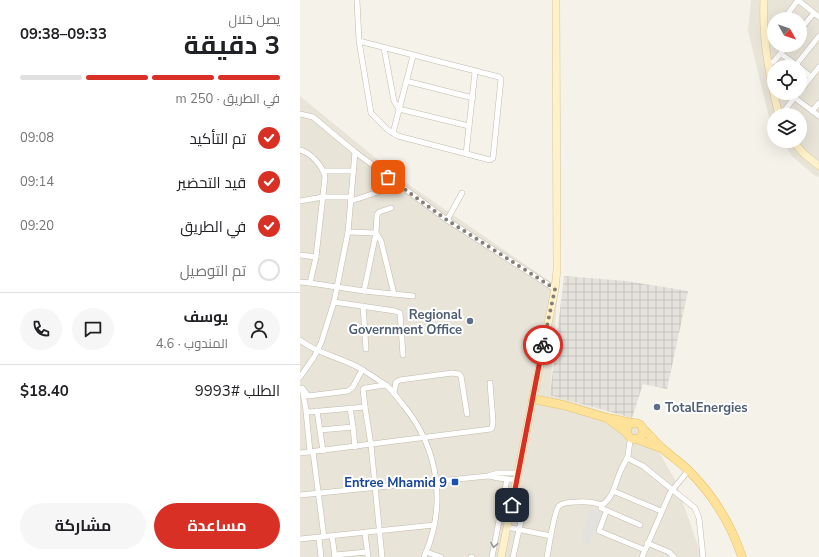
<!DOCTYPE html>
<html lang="ar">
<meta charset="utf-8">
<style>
:root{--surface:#fff;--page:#f6f6f6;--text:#202124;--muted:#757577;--line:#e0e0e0;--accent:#d93025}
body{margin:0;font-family:"Nunito Sans",Cairo,sans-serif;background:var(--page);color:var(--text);direction:rtl;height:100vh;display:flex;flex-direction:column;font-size:15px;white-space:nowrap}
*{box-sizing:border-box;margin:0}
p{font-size:13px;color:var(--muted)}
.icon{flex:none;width:22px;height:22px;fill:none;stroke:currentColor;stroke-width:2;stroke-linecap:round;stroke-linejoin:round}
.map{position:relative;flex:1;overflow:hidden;direction:ltr}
.side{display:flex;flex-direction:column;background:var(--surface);width:300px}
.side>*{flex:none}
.needle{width:26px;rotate:130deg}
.fabs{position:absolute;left:467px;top:12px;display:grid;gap:8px}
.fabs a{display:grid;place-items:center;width:40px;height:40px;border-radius:50%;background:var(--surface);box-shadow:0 4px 16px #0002;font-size:20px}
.pin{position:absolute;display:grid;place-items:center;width:34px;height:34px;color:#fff;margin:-17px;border-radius:8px;box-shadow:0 2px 6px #0006}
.courier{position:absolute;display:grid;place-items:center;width:40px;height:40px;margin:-20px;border:3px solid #d93025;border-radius:50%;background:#fff;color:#222;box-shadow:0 1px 5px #0007}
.overview em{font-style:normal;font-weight:700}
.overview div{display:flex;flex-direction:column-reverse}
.overview{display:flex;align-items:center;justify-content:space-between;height:68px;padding:0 20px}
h1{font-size:26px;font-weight:700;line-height:30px}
.bar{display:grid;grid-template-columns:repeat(4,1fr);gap:6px 4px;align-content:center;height:48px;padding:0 20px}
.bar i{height:5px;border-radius:3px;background:var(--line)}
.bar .selected{background:var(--accent)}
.bar p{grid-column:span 4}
.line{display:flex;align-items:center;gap:10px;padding:0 20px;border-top:1px solid var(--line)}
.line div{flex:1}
.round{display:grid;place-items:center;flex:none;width:42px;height:42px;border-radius:21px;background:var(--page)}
ol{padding:0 20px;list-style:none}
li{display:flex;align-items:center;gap:12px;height:44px}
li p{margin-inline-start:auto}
li .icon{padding:4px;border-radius:50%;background:var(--accent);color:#fff;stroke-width:4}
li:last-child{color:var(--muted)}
li i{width:22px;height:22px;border:2px solid var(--line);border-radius:50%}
.action{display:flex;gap:8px;margin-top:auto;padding:8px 20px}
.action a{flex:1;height:46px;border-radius:24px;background:var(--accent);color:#fff;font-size:16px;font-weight:700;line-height:46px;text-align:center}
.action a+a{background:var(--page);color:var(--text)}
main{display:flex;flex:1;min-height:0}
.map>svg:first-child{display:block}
.residential{fill:#e9e4d8;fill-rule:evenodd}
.industrial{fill:url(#industrial-grid)}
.parking{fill:#e4e2de}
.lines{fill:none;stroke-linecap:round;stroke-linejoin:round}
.street-casing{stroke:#c1baac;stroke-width:6}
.secondary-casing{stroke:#d5c69a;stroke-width:8}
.primary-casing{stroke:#e5c068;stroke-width:9}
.street{stroke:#fff;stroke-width:5}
.secondary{stroke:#fff2ca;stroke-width:7}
.primary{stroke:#ffe299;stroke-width:8}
.oneway{stroke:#9b9892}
.done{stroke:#858076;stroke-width:4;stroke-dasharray:0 7.2}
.route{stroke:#d93025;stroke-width:5}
.service-dot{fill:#5c6f8a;stroke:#fff;stroke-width:1.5}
.transit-dot{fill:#1a4fb4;stroke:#fff;stroke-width:1.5}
.labels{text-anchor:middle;stroke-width:4;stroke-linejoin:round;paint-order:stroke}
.service-label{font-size:13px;font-weight:bold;fill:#4e5e75;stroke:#fff;text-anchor:end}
.transit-label{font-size:13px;font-weight:bold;fill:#164399;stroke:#fff;text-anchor:end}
</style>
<main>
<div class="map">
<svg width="519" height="557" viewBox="0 0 519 557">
<defs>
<pattern id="industrial-grid" width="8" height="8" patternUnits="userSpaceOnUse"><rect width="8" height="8" fill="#e5e1db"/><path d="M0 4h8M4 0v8" fill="none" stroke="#c6c2bd"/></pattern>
</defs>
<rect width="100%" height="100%" fill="#f5f2ea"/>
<g class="residential">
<path d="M451,0H519V177L514,175L492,156L482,141H500V115H474V129L471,125L448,31ZM474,19H500V45H474ZM474,67H500V93H474Z"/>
<polygon points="0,96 105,182 258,287 250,394 343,424 375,480 402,557 0,557"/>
</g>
<polygon class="industrial" points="264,276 326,281 388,291 367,389 343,384 332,418 250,395"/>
<polygon class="parking" points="291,509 303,512 289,545 282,542 283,539 280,537"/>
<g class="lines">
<g class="street-casing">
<g id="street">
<polyline points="57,0 59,41 71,113 88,130 98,136 190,160 193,158 201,79 199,77 59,41"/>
<polyline points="498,0 519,17"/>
<polyline points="484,19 498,0"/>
<polyline points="500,30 514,13"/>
<polyline points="465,39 474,32"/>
<polyline points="84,48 94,101 99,109 169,126"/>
<polyline points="481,54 498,66"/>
<polyline points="468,65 474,61 488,45"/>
<polyline points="496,65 519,36"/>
<polyline points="500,68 511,77"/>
<polyline points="106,81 173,98"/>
<polyline points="500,91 519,67"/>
<polyline points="495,98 519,116"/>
<polyline points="512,111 519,103"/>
<polyline points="0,114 13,117 55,152 147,220 255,289"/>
<polyline points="481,115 498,93"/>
<polyline points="93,133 113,56"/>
<path d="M0,150C11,153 22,165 25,177L16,257L10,283L64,291L113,296"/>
<polyline points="166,154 175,72"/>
<polyline points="24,171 54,171"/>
<polyline points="0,201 23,197 51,197"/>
<polyline points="51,201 99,185"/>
<polyline points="91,208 79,212 77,215 76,233 81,241 94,294"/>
<polyline points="147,220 162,193"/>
<polyline points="48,232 76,233 64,291"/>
<polyline points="0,255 16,257"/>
<polyline points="0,282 10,283"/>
<polyline points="34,302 95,311 100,313 103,355"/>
<polyline points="63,306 66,349"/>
<path d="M0,340C17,354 44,358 63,370C71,375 78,380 86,385C93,391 98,399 104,406C139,449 147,506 124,557"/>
<polyline points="0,377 14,357 21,343 34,302 48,232 55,152"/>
<polyline points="2,388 6,410 9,412 65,407 63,389 65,388 85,385"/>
<polyline points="3,389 8,396 48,391 53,387 62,370"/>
<polyline points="94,393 96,382 100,380 152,373 159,374 161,376 167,414"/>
<polyline points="65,407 71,445 82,557"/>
<polyline points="6,411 10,452"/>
<polyline points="17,411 23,451"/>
<polyline points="53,427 55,447"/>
<polyline points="20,430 53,427 50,408"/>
<polyline points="13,452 24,537"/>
<polyline points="0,453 191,429 192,428 193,422 190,383"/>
<polyline points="327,458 343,466 395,508 399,518 403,557"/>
<polyline points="189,476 198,478 217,480"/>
<polyline points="313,491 361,511"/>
<polyline points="0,495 188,476 198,473 218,473"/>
<polyline points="302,505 301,508 340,525"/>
<polyline points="306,512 299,531 345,550"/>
<polyline points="207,527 251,536"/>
<polyline points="65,533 68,557"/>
<polyline points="32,536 35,557"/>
<polyline points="19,538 21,557"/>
<polyline points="0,539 134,525"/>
<polyline points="347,543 369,552 374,557"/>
<polyline points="126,552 141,557"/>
<polyline points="35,555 67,552"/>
<polyline points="171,557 172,557"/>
<polyline points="192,557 207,479"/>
<polyline points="213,557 225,503 214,493"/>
<path d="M247,557C249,547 254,511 259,506C263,502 272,502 277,502C286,501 294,502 302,505C314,497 315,483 321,470C323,465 326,461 328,456C329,450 329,444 331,438"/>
<polyline points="342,557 370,493 388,471"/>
</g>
</g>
<g class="secondary-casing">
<g id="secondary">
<path d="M464,0C462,39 469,77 479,115"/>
<polyline points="493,141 504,154 519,166"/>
<polyline points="201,557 255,289 257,269 256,0"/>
</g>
</g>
<g class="primary-casing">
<g id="primary">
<polyline points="233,399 263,405 307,418 314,419 332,423"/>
<polyline points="308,419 327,433"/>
<circle cx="335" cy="431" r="8"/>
<path d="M343,429C350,435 356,443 363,449C371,456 381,463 389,471C413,495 431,524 442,557"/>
<polyline points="337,439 361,448"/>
</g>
</g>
<use href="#street" class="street"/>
<use href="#secondary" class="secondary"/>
<use href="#primary" class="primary"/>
</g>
<defs><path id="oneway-chevron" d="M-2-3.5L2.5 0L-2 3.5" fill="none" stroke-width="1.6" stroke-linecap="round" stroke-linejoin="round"/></defs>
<use class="oneway" href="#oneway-chevron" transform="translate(194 545) rotate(101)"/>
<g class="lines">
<polyline class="done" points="88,177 147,220 255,289 243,345"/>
<polyline class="route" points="212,505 243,345"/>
</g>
<g class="service-dot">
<circle cx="170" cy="321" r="4"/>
<circle cx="357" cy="407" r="4"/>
</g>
<rect class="transit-dot" x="151" y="478" width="8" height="8" rx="2"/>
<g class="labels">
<g class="service-label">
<text x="162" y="319">Regional<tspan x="162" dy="15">Government Office</tspan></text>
<text x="365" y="412" text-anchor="start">TotalEnergies</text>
</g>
<g class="transit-label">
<text x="147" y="487">Entree Mhamid 9</text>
</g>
</g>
</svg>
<div class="fabs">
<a><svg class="needle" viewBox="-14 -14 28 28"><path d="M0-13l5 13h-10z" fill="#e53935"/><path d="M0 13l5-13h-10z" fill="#757577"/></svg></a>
<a><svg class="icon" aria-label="locate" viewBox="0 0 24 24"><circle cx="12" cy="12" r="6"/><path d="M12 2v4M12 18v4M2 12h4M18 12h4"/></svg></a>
<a><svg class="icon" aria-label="layers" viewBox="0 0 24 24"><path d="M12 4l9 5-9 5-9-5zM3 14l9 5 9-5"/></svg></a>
</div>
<div class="pin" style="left:88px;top:177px;background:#ea580c"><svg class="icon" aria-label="bag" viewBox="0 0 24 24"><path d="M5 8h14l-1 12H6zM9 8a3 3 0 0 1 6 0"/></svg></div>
<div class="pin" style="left:212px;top:505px;background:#1f2937"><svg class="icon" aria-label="home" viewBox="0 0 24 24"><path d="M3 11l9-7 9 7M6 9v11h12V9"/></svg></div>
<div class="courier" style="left:243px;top:345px"><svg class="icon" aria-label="bike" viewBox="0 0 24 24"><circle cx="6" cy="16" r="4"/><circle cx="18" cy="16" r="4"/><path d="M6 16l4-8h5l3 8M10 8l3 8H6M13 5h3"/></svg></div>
</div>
<section class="side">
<div class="overview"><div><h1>3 دقيقة</h1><p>يصل خلال</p></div><em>09:33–09:38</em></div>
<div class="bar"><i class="selected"></i><i class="selected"></i><i class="selected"></i><i></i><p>في الطريق · 250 m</p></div>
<ol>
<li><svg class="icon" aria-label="check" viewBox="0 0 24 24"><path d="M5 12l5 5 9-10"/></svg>تم التأكيد<p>09:08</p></li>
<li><svg class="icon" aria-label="check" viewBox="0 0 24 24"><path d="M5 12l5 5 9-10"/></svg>قيد التحضير<p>09:14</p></li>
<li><svg class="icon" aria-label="check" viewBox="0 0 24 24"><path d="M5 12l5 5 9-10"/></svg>في الطريق<p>09:20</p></li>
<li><i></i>تم التوصيل</li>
</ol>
<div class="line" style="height:72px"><a class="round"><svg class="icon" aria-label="person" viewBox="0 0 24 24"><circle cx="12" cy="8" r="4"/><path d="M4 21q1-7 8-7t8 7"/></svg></a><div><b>يوسف</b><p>المندوب · 4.6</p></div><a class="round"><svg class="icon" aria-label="chat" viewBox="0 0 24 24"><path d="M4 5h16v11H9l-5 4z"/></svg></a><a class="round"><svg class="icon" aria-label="phone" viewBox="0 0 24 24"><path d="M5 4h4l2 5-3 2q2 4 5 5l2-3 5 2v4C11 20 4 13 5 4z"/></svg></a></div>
<div class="line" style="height:52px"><div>الطلب #9993</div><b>$18.40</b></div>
<div class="action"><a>مساعدة</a><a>مشاركة</a></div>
</section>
</main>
